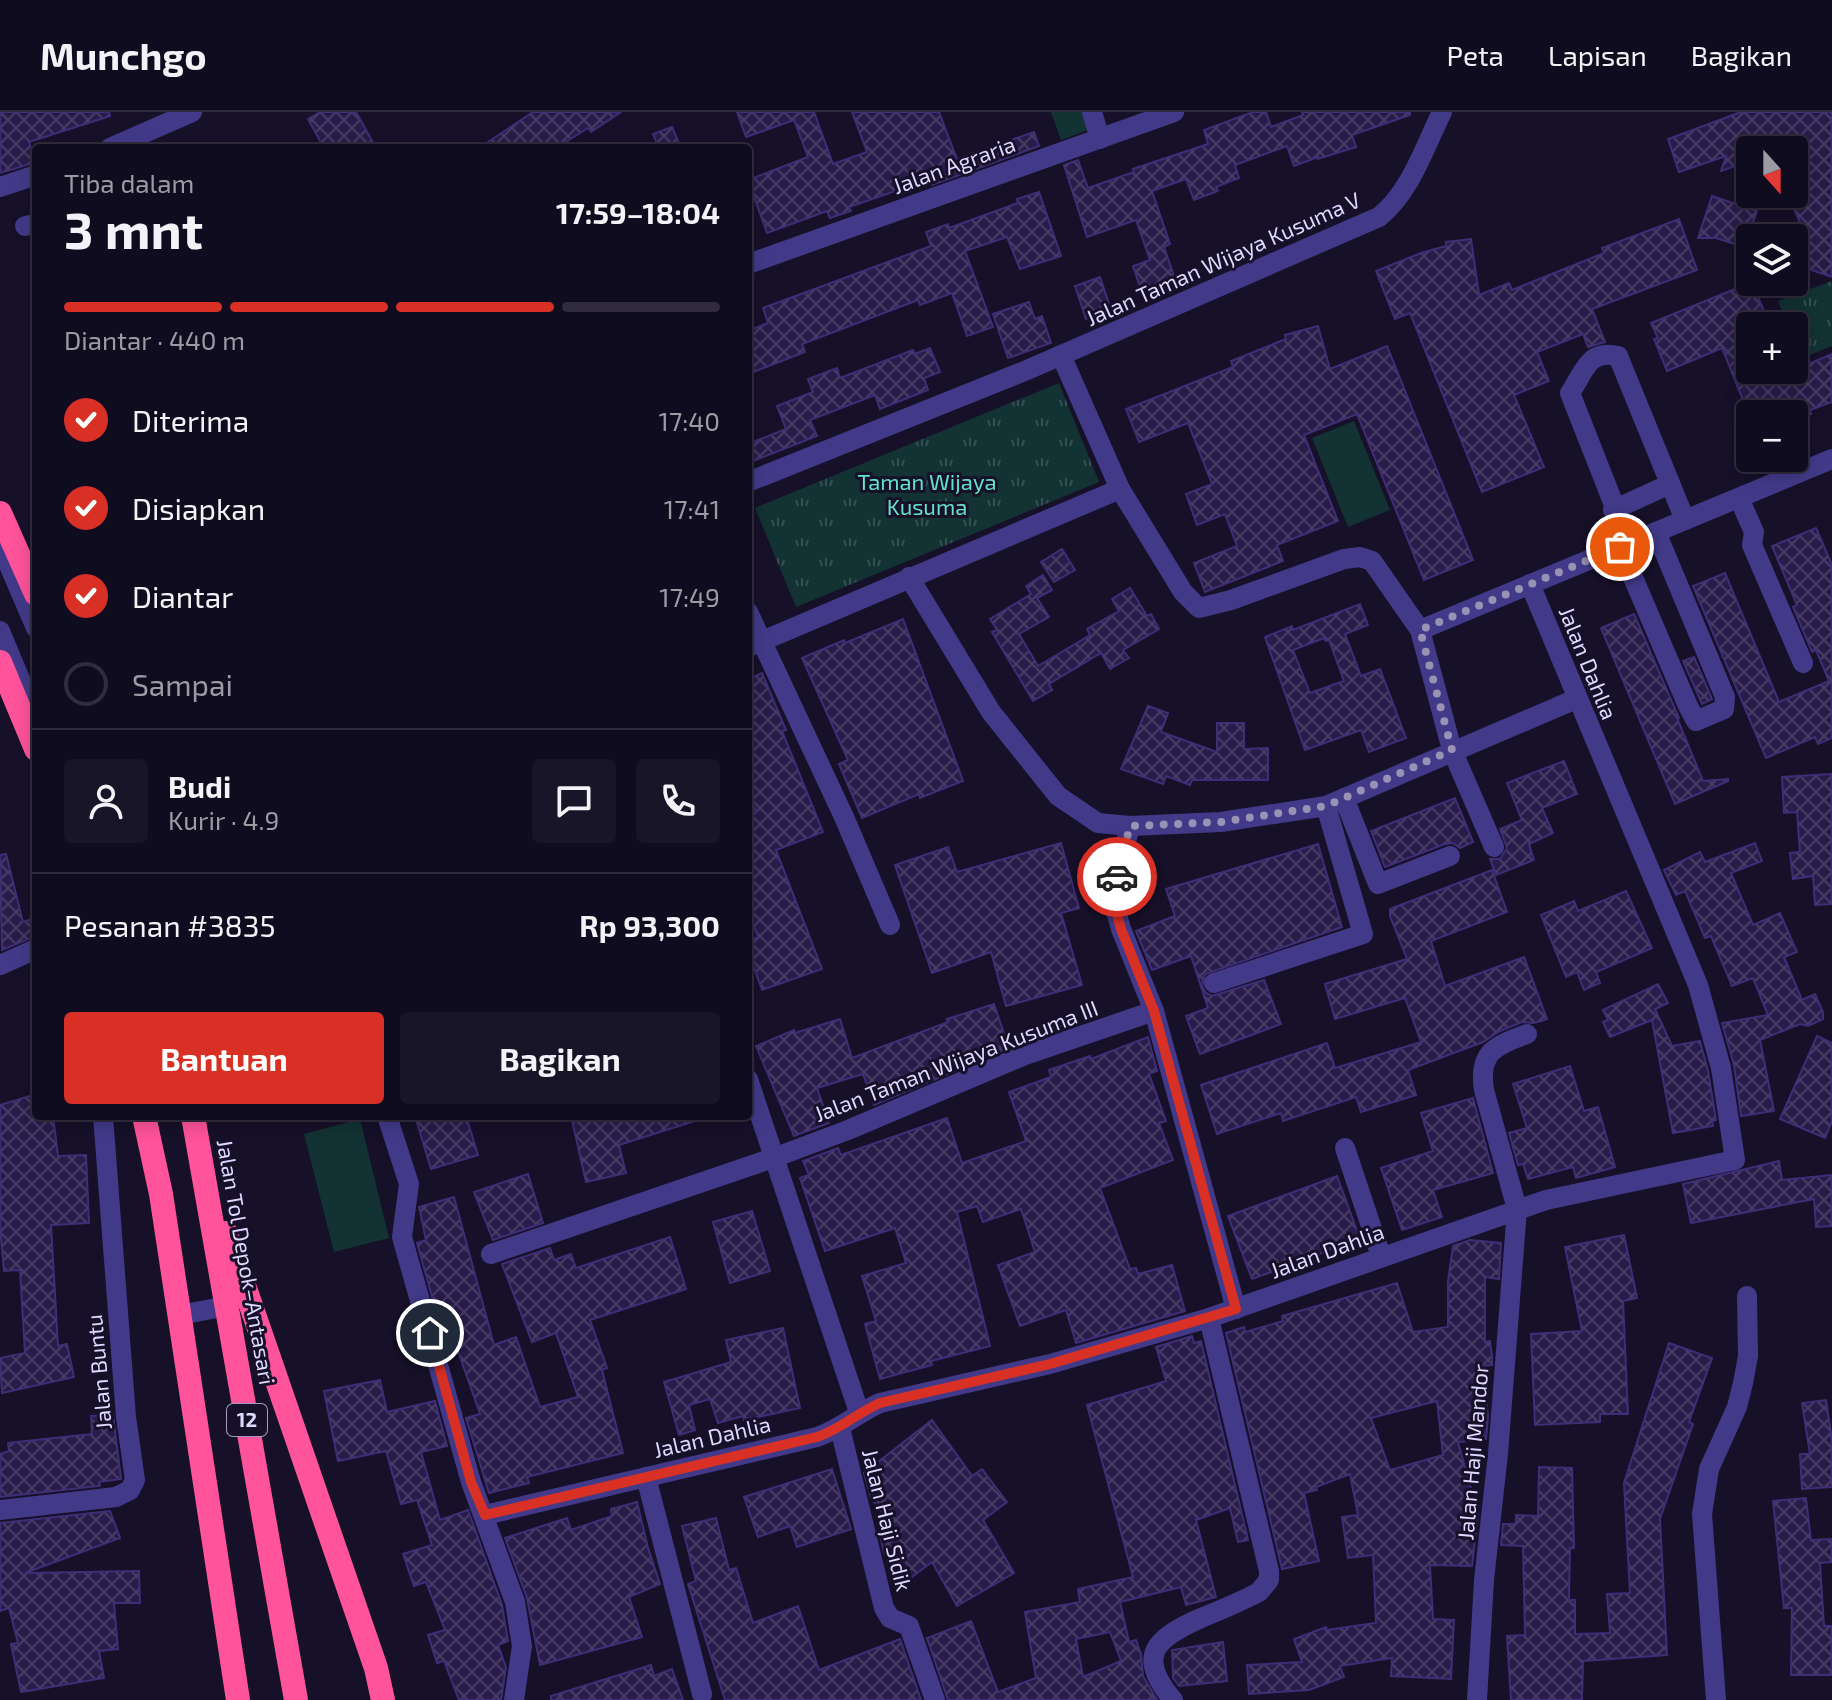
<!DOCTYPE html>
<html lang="id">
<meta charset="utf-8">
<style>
:root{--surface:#100c1f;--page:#191528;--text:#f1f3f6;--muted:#9c9ba4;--line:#302c3d;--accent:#d93025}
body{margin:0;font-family:"Exo 2",sans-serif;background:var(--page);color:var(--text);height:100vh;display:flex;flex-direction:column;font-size:30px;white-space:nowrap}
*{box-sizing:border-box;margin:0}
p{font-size:26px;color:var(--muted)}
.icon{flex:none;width:44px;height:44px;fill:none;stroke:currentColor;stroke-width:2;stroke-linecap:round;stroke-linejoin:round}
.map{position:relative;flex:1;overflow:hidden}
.side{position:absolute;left:32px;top:32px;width:720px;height:976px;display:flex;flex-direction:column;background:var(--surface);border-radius:8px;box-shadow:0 4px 20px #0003,0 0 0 2px var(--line)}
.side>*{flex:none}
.needle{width:52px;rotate:159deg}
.controls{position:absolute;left:1736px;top:24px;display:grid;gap:16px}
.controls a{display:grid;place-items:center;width:72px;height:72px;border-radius:8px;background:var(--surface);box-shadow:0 4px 20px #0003,0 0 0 2px var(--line);font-size:40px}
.pin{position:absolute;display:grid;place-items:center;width:68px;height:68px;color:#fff;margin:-34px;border:4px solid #fff;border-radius:50%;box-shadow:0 2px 8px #0007}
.courier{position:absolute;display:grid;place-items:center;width:80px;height:80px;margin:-40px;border:6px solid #d93025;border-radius:50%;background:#fff;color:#222;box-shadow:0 2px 10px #0007}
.overview em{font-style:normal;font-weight:700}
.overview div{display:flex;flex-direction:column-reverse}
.overview{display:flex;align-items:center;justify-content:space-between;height:136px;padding:0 32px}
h1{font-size:52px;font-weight:700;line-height:60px}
.bar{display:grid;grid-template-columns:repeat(4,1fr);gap:12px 8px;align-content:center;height:96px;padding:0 32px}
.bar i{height:10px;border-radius:6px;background:var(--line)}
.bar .active{background:var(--accent)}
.bar p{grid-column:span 4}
.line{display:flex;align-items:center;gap:20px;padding:0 32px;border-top:2px solid var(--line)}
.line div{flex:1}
.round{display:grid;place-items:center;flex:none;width:84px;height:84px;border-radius:8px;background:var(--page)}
ol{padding:0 32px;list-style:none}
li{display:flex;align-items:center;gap:24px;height:88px}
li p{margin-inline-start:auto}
li .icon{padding:8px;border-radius:50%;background:var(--accent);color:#fff;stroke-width:4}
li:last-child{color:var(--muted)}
li i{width:44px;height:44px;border:4px solid var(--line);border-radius:50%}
.button{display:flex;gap:16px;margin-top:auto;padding:16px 32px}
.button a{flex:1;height:92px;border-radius:8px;background:var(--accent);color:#fff;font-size:32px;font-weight:700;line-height:92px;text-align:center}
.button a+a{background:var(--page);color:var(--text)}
header{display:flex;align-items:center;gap:48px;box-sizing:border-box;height:112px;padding:0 40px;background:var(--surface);border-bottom:2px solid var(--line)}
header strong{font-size:38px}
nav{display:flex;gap:44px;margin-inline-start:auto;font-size:28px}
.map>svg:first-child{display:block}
.park{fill:url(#park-tufts)}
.garden{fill:#133233}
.building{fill:url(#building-cross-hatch);stroke:#402d77;stroke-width:2;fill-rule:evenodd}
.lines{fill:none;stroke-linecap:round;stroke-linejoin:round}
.minor{stroke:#423a89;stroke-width:20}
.highway{stroke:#ff539b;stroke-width:24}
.done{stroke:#9992b4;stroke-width:8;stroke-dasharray:0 14.4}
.route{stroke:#d93025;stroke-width:10}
.labels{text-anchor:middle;stroke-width:6;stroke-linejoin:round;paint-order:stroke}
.shield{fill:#161029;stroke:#a39cbf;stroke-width:2}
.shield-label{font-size:20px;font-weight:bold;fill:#dfd8ff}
.street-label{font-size:22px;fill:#dfd8ff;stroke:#161029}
.park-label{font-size:22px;fill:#61e2ca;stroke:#161029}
</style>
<header>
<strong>Munchgo</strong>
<nav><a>Peta</a><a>Lapisan</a><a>Bagikan</a></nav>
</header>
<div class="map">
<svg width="1832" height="1588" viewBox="0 0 1832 1588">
<defs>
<pattern id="park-tufts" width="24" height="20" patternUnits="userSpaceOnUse" patternTransform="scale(2)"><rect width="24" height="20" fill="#133233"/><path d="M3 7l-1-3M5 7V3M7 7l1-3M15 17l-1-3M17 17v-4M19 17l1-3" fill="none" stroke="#354f52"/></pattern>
<pattern id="building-cross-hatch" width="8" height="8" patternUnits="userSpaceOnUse" patternTransform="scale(2)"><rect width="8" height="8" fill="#281c4a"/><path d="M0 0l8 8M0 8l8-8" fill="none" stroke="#473c65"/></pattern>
</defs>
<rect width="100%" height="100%" fill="#161029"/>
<g class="park">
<polygon points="1832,169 1832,234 1800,247 1794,231 1794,214 1788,214 1778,189"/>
<polygon points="1059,271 1099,370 796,495 755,396"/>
</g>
<g class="garden">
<polygon points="1051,0 1085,0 1091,17 1061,28"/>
<polygon points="1354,309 1390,398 1348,415 1312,326"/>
<polygon points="360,1007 389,1126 334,1140 304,1022"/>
</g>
<g class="building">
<polygon points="0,0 109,0 110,4 29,30 36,50 0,61"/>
<polygon points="320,0 356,0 376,36 324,36 308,7"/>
<polygon points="533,0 621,0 591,20 588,16 556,36 479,36"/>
<polygon points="737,0 814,0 833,52 867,40 852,0 939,0 957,47 1034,20 1039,34 932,73 930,67 849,95 851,99 830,106 827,99 767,121 748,68 808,45 794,8 746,25"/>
<polygon points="1253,0 1266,0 1271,15 1303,3 1302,0 1410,0 1410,3 1352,23 1356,35 1318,47 1318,45 1294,54 1287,34 1235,53 1239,66 1216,75 1218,79 1194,88 1186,67 1152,79 1170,132 1164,135 1175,167 1141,178 1133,154 1150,148 1136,108 1087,125 1064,53 1078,48 1088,76 1134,60 1133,57 1208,32 1204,18"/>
<polygon points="1741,0 1832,0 1832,165 1794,152 1794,111 1801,113 1788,82 1794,82 1794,38 1750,38 1750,49 1721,59 1726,44 1679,60 1668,27"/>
<polygon points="672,15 681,36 659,36 653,22"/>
<polygon points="1039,80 1061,144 1020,157 1007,125 965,139 993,215 967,224 952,181 920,193 918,188 802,232 805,240 748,262 748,219 768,211 763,196 931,134 926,120 948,112 949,116 1018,91 1017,87"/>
<polygon points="1712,84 1757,99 1744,135 1716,126 1698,126"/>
<polygon points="1679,107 1697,158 1592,197 1605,230 1588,235 1583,222 1537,240 1549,269 1514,283 1544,355 1482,380 1410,201 1395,207 1376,159 1421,141 1446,134 1446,130 1471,127 1479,183 1509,171 1512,178 1604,141 1602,136"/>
<polygon points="1100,165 1111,198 1086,207 1075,174"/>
<polygon points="1752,170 1770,214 1750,214 1750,258 1794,258 1832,242 1832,290 1810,298 1811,302 1749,303 1722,236 1667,259 1654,227 1658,226 1651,211"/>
<polygon points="1029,190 1035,207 1042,204 1051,231 1008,246 993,202"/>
<polygon points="1318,214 1330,257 1387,234 1473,448 1424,468 1357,302 1304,323 1338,409 1277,433 1283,449 1205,480 1194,451 1237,434 1225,402 1197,413 1186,382 1212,372 1188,311 1139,330 1126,297 1233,255 1231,249 1286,227 1285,223"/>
<polygon points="930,236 940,260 924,266 928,278 880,297 875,283 810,308 817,324 748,351 748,332 786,317 777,294 813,280 808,267 837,256 840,266 913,238 915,242"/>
<polygon points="1816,416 1832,453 1832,626 1818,632 1815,625 1766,646 1693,474 1725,461 1779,590 1829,569 1816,538 1812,540 1793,495 1797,493 1772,434"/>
<polygon points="1062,437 1075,458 1054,470 1041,450"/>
<polygon points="1043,463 1052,478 1037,486 1049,505 1019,522 1038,554 1090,523 1087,517 1119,499 1112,487 1130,476 1147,504 1151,502 1159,517 1123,538 1129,546 1110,557 1101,541 1049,572 1052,578 1033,589 992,520 997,518 990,507 1031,482 1026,474"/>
<path d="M1360,492L1368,513L1345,522L1361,564L1380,557L1406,626L1369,640L1361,618L1305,638L1265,525L1292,514L1293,518ZM1324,526L1326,529L1329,528L1344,569L1310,581L1293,538Z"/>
<polygon points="1634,502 1679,606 1677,606 1703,669 1728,667 1728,669 1675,692 1601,516"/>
<polygon points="903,507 963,669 920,686 919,682 862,706 839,652 848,648 802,546 844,528 845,531"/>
<polygon points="1694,545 1712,587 1702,592 1683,549"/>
<polygon points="762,561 786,618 782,619 823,720 776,738 822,857 762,878 748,839 748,829 758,825 748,798 748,703 756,700 748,681 748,567"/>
<polygon points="1148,594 1168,601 1161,620 1217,640 1217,611 1244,611 1244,637 1268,636 1268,668 1192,668 1190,673 1166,664 1163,672 1121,657"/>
<polygon points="1564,649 1577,682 1542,696 1553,721 1529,732 1534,748 1496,763 1490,747 1500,747 1507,736 1500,717 1522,708 1507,671"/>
<polygon points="1832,662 1832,792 1815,793 1813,764 1793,767 1790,741 1800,740 1797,700 1784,701 1782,665"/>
<polygon points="1455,686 1473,730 1460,736 1453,731 1445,732 1385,755 1371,719"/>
<polygon points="1061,731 1079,796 1061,801 1082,873 1006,894 991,840 932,861 895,753 948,735 957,760"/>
<polygon points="1755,731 1762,749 1731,761 1753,813 1780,801 1797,840 1784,845 1802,888 1815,882 1823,900 1823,907 1808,914 1800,912 1760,928 1774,999 1741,1004 1734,953 1722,911 1768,903 1753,866 1732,874 1711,824 1705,826 1685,779 1676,783 1664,758 1700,740 1705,750"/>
<polygon points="1318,732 1342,815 1205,862 1202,874 1206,881 1212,884 1264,868 1281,912 1200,942 1186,904 1208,896 1191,844 1152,858 1136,819 1175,804 1166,777"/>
<polygon points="6,742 23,810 32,807 36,824 2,838 0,743"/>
<polygon points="1492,758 1507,800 1431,829 1445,874 1524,845 1547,907 1534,911 1522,910 1500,919 1483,930 1408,958 1416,983 1361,1000 1356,985 1283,1009 1281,1001 1217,1022 1201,973 1327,931 1335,956 1421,930 1405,886 1335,907 1325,872 1407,847 1390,804 1390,797"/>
<polygon points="1626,779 1652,836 1596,860 1600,871 1584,878 1577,860 1566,865 1541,803 1574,789 1578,799"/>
<polygon points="1658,872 1668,891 1655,897 1672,934 1700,929 1708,959 1716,1008 1712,1009 1713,1014 1673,1021 1652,908 1610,925 1603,910 1608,908 1603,898"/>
<polygon points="994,892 1009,936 953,955 955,959 874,993 863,962 817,976 829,1011 794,1024 756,934 794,918 795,921 840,907 852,946 948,910 947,907"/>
<polygon points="1817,924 1832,931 1832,1009 1825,1026 1780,1007"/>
<polygon points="1148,925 1157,959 1149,962 1166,1009 1159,1011 1173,1048 1100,1076 1130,1157 1136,1156 1138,1162 1172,1153 1185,1199 1076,1231 1066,1198 1020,1214 998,1153 1035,1140 1021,1097 983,1110 977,1094 957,1100 990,1234 931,1249 932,1253 880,1267 865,1212 876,1209 862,1164 906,1151 895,1116 825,1139 800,1066 809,1063 803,1049 838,1036 841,1043 947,1006 962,1051 1026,1029 1009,980 1051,965 1049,958 1090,944 1091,947"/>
<polygon points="1570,954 1584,999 1598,995 1615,1055 1576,1066 1573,1055 1528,1067 1523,1052 1518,1053 1509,1021 1527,1016 1513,972"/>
<polygon points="36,982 36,1004 53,1004 58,1044 86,1043 89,1111 51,1113 58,1234 67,1232 74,1265 2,1281 0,1246 25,1241 20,1158 4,1159 0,1115 0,993"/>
<polygon points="1473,986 1493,1061 1433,1078 1442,1105 1402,1118 1381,1056 1433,1039 1421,1001"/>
<polygon points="415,1004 466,1004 478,1043 431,1057"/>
<polygon points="571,1004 698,1004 698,1008 619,1033 626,1061 586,1070"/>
<polygon points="1779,1049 1782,1068 1832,1063 1832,1114 1816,1115 1814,1087 1691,1111 1683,1072"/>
<polygon points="528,1062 543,1111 493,1128 474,1080"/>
<polygon points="1337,1064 1360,1127 1252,1167 1228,1104"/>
<polygon points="454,1085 494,1233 516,1225 540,1295 578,1285 556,1221 532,1230 502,1152 550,1136 554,1148 571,1142 576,1156 670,1125 686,1177 590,1208 607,1256 602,1258 623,1341 527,1365 529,1371 489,1381 466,1306 480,1302 453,1225 444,1228 417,1131 426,1128 419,1095"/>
<polygon points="752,1099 770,1159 730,1171 713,1110"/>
<polygon points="1624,1123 1637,1186 1623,1189 1628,1302 1600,1302 1600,1310 1535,1313 1531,1222 1582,1219 1565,1135"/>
<path d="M1470,1128L1501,1131L1499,1167L1485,1165V1230L1490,1229L1492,1245V1253L1482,1254L1488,1304L1486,1327L1458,1330L1478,1402L1472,1454L1430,1453L1433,1507L1454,1508L1451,1567L1391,1564L1392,1546L1340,1554L1344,1565L1309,1578L1249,1582L1247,1553L1302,1550L1294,1527L1326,1515L1327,1518L1333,1517L1376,1511L1373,1443L1348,1446L1342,1405L1358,1403L1350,1362L1316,1375L1317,1378L1304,1381L1319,1449L1282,1457L1226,1221L1244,1215L1245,1220L1283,1209L1282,1204L1397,1171L1413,1220L1448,1215V1169L1453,1134ZM1437,1289L1443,1343L1390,1358L1371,1306Z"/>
<polygon points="783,1216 800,1296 744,1308 743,1304 718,1311 710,1287 689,1293 695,1318 679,1323 664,1270 731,1250 726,1228"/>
<path d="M1192,1224L1194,1231L1201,1229L1248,1428L1238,1430L1230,1396L1196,1408L1216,1485L1186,1493L1181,1475L1120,1490L1129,1530L1136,1528L1141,1542L1143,1564L1157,1588H948L927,1526L971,1509L998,1580L1036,1566L1025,1500L1080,1490L1078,1477L1133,1465L1087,1293L1166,1269L1156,1235ZM1110,1520L1121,1549L1083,1565L1076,1527Z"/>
<polygon points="1669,1231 1712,1246 1689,1310 1693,1312 1660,1407 1667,1543 1583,1549 1582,1588 1511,1588 1507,1524 1525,1523 1523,1434 1501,1433 1503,1412 1516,1412 1516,1403 1538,1404 1539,1355 1572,1356 1574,1436 1570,1436 1569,1488 1575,1488 1575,1522 1610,1521 1607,1482 1630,1481 1624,1371"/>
<polygon points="380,1268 387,1300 435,1289 447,1334 421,1340 440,1408 468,1398 502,1493 508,1529 498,1533 506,1555 501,1588 459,1588 444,1549 437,1551 428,1523 445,1518 426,1470 414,1474 403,1442 432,1433 417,1388 401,1392 386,1339 338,1349 324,1279"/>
<polygon points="1826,1288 1832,1328 1832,1375 1802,1377 1800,1342 1810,1342 1802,1291"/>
<polygon points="113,1303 121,1367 99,1370 100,1374 0,1385 0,1342 9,1339 8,1331 92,1322 91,1304"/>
<polygon points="932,1308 972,1364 982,1357 1007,1390 983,1408 1014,1461 957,1494 932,1450 905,1470 884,1441 880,1424 892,1415 871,1386 864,1361"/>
<polygon points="832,1357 851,1417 797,1435 790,1414 758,1425 744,1385"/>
<polygon points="1806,1386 1811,1428 1832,1427 1832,1450 1820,1451 1824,1514 1832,1514 1832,1563 1791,1563 1792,1496 1784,1496 1773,1389"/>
<polygon points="637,1390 648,1436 660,1472 629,1485 642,1525 540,1553 527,1486 505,1426 567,1406 571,1418 612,1404 611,1397"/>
<polygon points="110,1399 120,1426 25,1461 139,1459 140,1491 114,1491 118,1537 99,1539 104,1566 21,1580 11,1532 18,1531 9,1496 0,1499 0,1411"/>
<polygon points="716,1406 729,1458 736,1456 753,1511 798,1494 819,1558 900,1527 921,1588 725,1588 688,1472 696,1469 682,1414"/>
<polygon points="1223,1530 1227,1569 1179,1574 1173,1566 1172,1538"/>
<polygon points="651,1553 654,1564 672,1557 683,1588 551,1588 551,1584"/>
</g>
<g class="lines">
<g class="minor">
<polyline points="1092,0 1100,27"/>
<polyline points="110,36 192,0"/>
<polyline points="0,75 36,63"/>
<polyline points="25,114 36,112"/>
<polyline points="751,151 1174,0"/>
<polyline points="1061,243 1120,377 1183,480 1199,496 1231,488 1344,447 1360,445 1372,449 1420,518 1452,638 1494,735"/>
<path d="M748,370L1027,258L1379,105C1410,81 1425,34 1442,0"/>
<polyline points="1739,386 1754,420 1752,433 1803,551"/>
<polyline points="1613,398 1670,372"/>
<path d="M1629,431L1570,281C1585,259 1588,237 1618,244L1685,408"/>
<polyline points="0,432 36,516"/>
<polyline points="1620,435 1688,594 1696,609 1724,597 1725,585 1656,420"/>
<polyline points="909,465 991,600 1058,684 1098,711 1130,714 1221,710 1326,694 1576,587"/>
<polyline points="748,500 844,705 890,813"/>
<polyline points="1420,518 1832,347"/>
<polyline points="0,519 35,603"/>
<polyline points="748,535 1120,377"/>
<polyline points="1344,686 1378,772 1450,744"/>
<polyline points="1130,714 1116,771 1116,799 1121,817 1154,899 1236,1197"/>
<polyline points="0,853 36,837"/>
<polyline points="1214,871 1363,822 1326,694"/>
<polyline points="748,967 859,1300"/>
<polyline points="387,1004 409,1072 402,1125 471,1370 515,1490 522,1534 514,1588"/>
<polyline points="1345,1036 1381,1144"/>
<polyline points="491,1142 776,1045 848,1018 1025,943 1154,899"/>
<polyline points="180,1203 227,1194"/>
<polyline points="840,1316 884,1496 890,1506 909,1514 935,1588"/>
<polyline points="646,1365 702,1582"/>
<polyline points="0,1398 116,1385 130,1378 135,1368 126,1305 103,1004"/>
<path d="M485,1403L817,1325C841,1317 857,1301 880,1291L1050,1252L1209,1206L1546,1088L1735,1048L1721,956L1698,873L1530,472"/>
<path d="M1173,1588C1135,1543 1156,1526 1201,1506C1221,1498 1240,1490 1259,1480L1269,1468V1459L1209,1206"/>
<path d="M1477,1588L1484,1468L1498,1342L1517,1097L1484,978C1478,940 1495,934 1527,922"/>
<polyline points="1716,1588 1702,1402 1709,1357 1737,1295 1743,1271 1748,1244 1747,1184"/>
</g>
<g class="highway">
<polyline points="0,401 36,482"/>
<polyline points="0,550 36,637"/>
<polyline points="144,1004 161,1082 238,1588"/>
<polyline points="193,1004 296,1588"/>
<polyline points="226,1121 376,1556 383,1588"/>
</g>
</g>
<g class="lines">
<polyline class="done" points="1117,765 1130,714 1221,710 1326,694 1452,638 1420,518 1620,435"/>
<path class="route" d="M430,1221L471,1370L485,1403L817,1325C841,1317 857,1301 880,1291L1050,1252L1236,1197L1154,899L1121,817L1116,799L1117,765"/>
</g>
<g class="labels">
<rect class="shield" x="227" y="1292" width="40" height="32" rx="6"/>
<g class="shield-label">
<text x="247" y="1315">12</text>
</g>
<g class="street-label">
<text transform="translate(954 53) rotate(-20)" y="8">Jalan Agraria</text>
<text transform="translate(1223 147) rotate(-24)" y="8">Jalan Taman Wijaya Kusuma V</text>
<text transform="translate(1588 551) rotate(68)" y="8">Jalan Dahlia</text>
<text transform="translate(956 949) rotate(-21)" y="8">Jalan Taman Wijaya Kusuma III</text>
<text transform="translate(1327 1139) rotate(-20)" y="8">Jalan Dahlia</text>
<text transform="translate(246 1150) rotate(80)" y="8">Jalan Tol Depok–Antasari</text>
<text transform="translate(99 1260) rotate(-95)" y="8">Jalan Buntu</text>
<text transform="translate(712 1325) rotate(-13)" y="8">Jalan Dahlia</text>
<text transform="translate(1473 1340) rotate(-85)" y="8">Jalan Haji Mandor</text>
<text transform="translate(887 1408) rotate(76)" y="8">Jalan Haji Sidik</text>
</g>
<g class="park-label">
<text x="927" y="378">Taman Wijaya<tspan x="927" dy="25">Kusuma</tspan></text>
</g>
</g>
</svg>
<div class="controls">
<a><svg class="needle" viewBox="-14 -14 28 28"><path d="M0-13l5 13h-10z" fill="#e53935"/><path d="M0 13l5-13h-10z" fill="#9c9ba4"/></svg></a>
<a><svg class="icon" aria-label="layers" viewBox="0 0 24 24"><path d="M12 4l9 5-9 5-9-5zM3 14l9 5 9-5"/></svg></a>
<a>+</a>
<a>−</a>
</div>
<div class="pin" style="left:1620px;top:435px;background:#ea580c"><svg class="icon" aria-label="bag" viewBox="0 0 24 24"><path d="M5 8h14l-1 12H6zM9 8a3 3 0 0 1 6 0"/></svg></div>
<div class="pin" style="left:430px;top:1221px;background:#1f2937"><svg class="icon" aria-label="home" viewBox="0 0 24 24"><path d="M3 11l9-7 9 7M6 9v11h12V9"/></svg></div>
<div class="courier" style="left:1117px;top:765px"><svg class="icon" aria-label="car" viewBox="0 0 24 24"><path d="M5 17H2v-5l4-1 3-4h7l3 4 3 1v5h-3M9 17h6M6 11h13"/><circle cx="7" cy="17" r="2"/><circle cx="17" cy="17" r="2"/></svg></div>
<section class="side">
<div class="overview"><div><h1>3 mnt</h1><p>Tiba dalam</p></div><em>17:59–18:04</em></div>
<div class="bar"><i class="active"></i><i class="active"></i><i class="active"></i><i></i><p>Diantar · 440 m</p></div>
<ol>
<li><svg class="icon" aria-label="check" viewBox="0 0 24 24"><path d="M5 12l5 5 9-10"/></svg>Diterima<p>17:40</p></li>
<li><svg class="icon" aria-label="check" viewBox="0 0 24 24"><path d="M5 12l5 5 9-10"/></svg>Disiapkan<p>17:41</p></li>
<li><svg class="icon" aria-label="check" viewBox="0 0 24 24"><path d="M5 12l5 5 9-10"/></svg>Diantar<p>17:49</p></li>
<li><i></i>Sampai</li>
</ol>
<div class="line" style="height:144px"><a class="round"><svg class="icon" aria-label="person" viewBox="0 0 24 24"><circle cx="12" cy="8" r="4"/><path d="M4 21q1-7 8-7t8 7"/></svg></a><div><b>Budi</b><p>Kurir · 4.9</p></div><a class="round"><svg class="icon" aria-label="chat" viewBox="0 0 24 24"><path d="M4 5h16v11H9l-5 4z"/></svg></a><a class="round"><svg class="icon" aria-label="phone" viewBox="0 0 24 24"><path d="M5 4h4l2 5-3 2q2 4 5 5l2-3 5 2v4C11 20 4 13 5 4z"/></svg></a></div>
<div class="line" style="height:104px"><div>Pesanan #3835</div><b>Rp 93,300</b></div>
<div class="button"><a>Bantuan</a><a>Bagikan</a></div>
</section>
</div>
